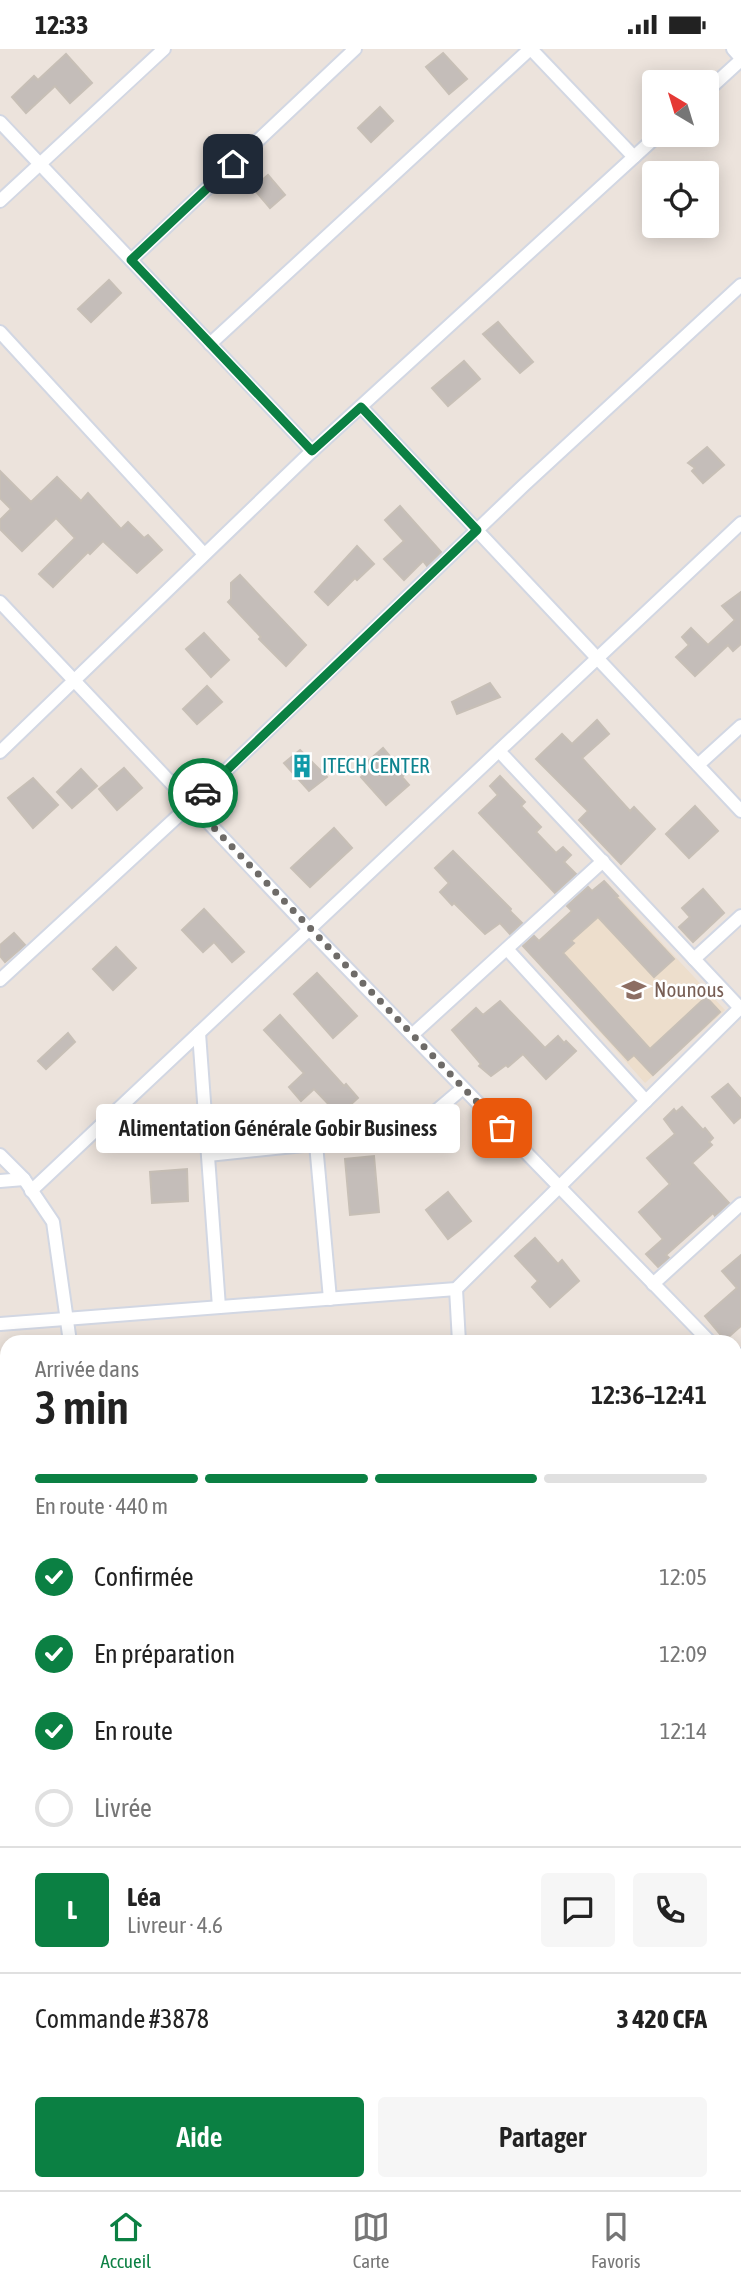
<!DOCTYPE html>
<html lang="fr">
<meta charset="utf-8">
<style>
:root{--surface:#fff;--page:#f6f6f6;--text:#222;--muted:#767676;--line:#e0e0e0;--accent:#0b8043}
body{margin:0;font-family:"Asap Condensed",sans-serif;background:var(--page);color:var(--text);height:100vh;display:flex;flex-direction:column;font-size:26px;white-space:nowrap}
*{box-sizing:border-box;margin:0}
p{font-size:23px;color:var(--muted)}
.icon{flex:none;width:38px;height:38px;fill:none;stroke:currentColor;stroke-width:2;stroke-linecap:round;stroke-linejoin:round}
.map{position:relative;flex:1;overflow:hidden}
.panel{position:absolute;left:0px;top:1286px;width:742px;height:856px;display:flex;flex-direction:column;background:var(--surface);border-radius:21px 21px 0 0;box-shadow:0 4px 18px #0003}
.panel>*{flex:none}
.needle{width:46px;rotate:322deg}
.tools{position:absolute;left:642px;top:21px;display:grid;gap:14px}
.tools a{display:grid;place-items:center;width:77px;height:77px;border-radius:7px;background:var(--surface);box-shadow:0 4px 18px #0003;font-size:35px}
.pin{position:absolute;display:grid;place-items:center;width:60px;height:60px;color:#fff;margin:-30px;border-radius:14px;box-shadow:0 4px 10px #0006}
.courier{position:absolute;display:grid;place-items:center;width:70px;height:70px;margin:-35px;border:5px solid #0b8043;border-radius:50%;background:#fff;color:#222;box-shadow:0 2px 9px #0007}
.bubble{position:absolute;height:49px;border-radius:7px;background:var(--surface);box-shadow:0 4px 18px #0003;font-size:23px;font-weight:600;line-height:49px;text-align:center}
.overview em{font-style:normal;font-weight:600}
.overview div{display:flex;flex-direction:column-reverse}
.overview{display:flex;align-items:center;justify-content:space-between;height:119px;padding:0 35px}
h1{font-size:46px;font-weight:600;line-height:52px}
.bar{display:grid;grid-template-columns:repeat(4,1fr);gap:10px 7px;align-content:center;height:84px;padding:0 35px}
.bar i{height:9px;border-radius:5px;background:var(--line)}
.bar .active{background:var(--accent)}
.bar p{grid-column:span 4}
.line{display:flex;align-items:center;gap:18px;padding:0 35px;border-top:2px solid var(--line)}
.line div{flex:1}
.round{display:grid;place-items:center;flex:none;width:74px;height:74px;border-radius:7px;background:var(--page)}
ol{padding:0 35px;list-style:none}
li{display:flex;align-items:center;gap:21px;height:77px}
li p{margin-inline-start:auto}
li .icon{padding:7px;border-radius:50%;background:var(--accent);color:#fff;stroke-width:4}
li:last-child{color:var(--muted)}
li i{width:38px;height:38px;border:4px solid var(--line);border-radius:50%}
.cta{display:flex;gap:14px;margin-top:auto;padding:14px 35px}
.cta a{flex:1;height:80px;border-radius:7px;background:var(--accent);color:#fff;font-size:28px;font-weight:600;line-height:80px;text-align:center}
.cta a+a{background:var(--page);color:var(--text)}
.status{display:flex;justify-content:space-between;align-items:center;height:49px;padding:0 35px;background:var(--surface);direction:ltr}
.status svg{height:19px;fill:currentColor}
.menu{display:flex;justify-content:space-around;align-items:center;height:98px;border-top:2px solid var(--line);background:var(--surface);font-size:19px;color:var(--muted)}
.menu a{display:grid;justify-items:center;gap:4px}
.menu .active{color:var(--accent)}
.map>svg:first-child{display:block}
.education{fill:#eddecc}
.building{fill:#c4bdb9;stroke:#c7bfb6;stroke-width:2}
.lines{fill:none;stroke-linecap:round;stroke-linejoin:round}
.street-casing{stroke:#d2d7e3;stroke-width:16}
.street{stroke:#fff;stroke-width:12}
.done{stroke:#6e6b68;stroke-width:7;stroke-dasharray:0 12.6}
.route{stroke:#0b8043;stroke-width:9}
.labels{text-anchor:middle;stroke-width:5;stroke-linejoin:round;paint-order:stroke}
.culture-label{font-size:21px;fill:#0d838f;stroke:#fff;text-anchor:start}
.education-label{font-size:21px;fill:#785e54;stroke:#fff;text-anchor:start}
</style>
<div class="status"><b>12:33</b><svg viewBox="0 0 49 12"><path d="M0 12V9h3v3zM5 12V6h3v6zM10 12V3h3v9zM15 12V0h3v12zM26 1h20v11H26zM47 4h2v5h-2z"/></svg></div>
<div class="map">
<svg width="741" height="2141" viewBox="0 0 741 2141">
<rect width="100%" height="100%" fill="#ece3dc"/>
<polygon class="education" points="604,832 725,961 645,1034 528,902 580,856 579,854"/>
<g class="building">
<polygon points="443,4 467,30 449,45 426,18"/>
<polygon points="66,5 92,34 70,54 55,37 26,64 12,48 34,27 38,31"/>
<polygon points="380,58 393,72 371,93 358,79"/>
<polygon points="268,126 285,146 270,159 253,139"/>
<polygon points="109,231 121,244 91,273 78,260"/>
<polygon points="498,273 533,313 520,324 483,285"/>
<polygon points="464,312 480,330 448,357 432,339"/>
<polygon points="707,398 724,416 703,434 692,422 695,419 688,414"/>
<polygon points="0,422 31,453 57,428 81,452 88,444 121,480 128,473 144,489 148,486 162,501 137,524 103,492 90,505 88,503 53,538 39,525 75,489 56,469 22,502 0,480 0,471 11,460 0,449"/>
<polygon points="400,457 441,503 427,517 423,512 404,531 384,510 404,492 385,471"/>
<polygon points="357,497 374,515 357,531 355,529 328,556 315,543"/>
<polygon points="240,526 306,596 286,617 259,590 261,588 228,553 231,550 231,534"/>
<polygon points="741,543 741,595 733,602 728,596 695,627 676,608 689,596 682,588 691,579 708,596 735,571 722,557"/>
<polygon points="204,584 229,611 211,628 186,600"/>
<polygon points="490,634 500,648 457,665 452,653"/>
<polygon points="207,637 222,653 197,675 183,660"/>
<polygon points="597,671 609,685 582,709 630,762 634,758 655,780 621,815 579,771 588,762 536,710 562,685 572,695"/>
<polygon points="383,699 405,725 402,728 409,736 386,756 361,728 372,718 367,713"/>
<polygon points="300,701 327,728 309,742 284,714"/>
<polygon points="124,719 142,739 117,761 99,740"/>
<polygon points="81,720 97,737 72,759 57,743"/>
<polygon points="500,727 525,753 521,757 541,778 536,783 556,804 563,798 571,806 564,813 576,825 555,844 479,764 498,746 490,737"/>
<polygon points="33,729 58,756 33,779 8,749"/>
<polygon points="695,757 718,782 689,809 666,785"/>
<polygon points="334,779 352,799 310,838 291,819"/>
<polygon points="453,802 511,860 510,862 522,874 510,885 500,874 485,885 454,854 452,856 440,843 449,834 435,819"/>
<polygon points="604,832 618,847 616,848 674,910 654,928 598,868 571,892 574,894 563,904 650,1000 706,948 720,963 653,1026 634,1006 628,1011 523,897 534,887 539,892 572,862 567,857 588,838 592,842"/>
<polygon points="703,840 724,864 693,893 679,878 690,868 682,859"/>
<polygon points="204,860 244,903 232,913 214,893 203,903 182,881"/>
<polygon points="14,884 25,896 5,913 0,907 0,896"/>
<polygon points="116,898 136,919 113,941 93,920"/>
<polygon points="317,924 357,967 333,989 294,945"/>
<polygon points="500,952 545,999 558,987 564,994 566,992 576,1002 546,1030 523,1005 508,1018 506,1016 491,1027 479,1017 481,1015 452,981 476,959 483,966"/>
<polygon points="280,966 344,1037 346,1035 358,1049 339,1066 314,1040 301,1052 289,1038 304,1024 264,981"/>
<polygon points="68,984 75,993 46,1020 38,1012"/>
<polygon points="728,1035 741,1050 741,1068 734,1074 712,1048"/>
<polygon points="682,1058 703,1081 705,1079 713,1089 709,1093 712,1096 692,1114 729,1154 715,1167 713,1164 666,1206 669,1209 658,1218 646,1205 663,1190 639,1163 670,1135 647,1109 675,1085 664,1070 674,1060 676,1063"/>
<polygon points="374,1107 379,1163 350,1166 345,1110"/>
<polygon points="187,1120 188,1152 152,1154 150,1123"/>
<polygon points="448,1143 471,1172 448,1190 426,1161"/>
<polygon points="535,1189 558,1215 562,1211 579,1232 550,1258 532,1238 538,1232 515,1207"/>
<polygon points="741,1206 741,1277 725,1291 705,1267 737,1239 722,1222"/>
</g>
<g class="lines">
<g class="street-casing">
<g id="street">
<polyline points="531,0 634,108"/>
<polyline points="733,0 741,9"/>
<polyline points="707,42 741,11"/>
<polyline points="0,73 312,402"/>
<polyline points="0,152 164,0"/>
<polyline points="131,211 355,0"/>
<polyline points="0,283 204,505"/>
<polyline points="210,295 530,0"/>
<polyline points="361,358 741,762"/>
<polyline points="0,553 309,880 710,1293"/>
<polyline points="499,702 741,960"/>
<polyline points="0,703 312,402 658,86"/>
<polyline points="698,716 741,677"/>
<polyline points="507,900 646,1052"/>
<polyline points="694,910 741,867"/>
<polyline points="0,931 191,755 523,437 741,236"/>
<polyline points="199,984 219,1258"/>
<polyline points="412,986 603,812"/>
<polyline points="316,1095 330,1250"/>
<polyline points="0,1106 24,1130 53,1173 70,1293"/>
<polyline points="208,1106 409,1085 463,1039"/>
<polyline points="0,1132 24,1130"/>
<polyline points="31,1142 741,474"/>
<polyline points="653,1235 741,1155"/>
<polyline points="456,1240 459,1293"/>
<polyline points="0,1275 456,1240 740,959"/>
<polyline points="735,1310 741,1306"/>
<polyline points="0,1401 7,1401"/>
<polyline points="735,1508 741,1507"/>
<polyline points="0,1528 7,1528"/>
<polyline points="735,1646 741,1645"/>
<polyline points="0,1682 7,1682"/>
<polyline points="735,1800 741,1799"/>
<polyline points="0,1854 7,1853"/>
<polyline points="735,1972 741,1971"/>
<polyline points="0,2032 7,2032"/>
<polyline points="144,2135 144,2141"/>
<polyline points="628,2135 628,2141"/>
</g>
</g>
<use href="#street" class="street"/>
</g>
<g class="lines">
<polyline class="done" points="203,744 191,755 502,1079"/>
<polyline class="route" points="203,744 477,481 361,358 312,402 131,211 233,115"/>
</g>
<defs>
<g id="building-bare" transform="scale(1.89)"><path d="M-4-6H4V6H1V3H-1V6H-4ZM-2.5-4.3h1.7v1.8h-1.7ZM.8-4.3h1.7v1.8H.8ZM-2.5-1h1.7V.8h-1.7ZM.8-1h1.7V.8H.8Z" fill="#0f9aa8" stroke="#fff" stroke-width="2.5" paint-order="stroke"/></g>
<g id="school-bare" transform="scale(1.89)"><path d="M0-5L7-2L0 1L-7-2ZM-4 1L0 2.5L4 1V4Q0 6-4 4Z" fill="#8d6e63" stroke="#fff" stroke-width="2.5" paint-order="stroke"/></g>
</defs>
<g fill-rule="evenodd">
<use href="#building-bare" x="302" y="717"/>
<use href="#school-bare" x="634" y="941"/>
</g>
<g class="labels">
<g class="culture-label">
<text x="322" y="724">ITECH CENTER</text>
</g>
<g class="education-label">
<text x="654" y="948">Nounous</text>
</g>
</g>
</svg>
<div class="tools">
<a><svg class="needle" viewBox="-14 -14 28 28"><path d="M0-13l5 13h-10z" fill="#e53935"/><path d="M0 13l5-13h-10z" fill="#767676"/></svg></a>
<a><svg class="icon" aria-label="locate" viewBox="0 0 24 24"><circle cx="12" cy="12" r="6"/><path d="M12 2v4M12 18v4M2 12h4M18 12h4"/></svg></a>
</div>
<div class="pin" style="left:502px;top:1079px;background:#ea580c"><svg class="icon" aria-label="bag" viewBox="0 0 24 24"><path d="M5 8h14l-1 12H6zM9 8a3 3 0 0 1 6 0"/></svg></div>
<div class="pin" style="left:233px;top:115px;background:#1f2937"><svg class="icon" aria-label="home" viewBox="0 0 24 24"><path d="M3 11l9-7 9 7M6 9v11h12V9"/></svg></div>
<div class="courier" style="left:203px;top:744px"><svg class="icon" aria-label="car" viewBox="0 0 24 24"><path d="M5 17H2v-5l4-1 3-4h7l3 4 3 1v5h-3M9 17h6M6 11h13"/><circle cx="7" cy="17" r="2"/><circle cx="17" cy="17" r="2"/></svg></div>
<div class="bubble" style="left:96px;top:1055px;width:364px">Alimentation Générale Gobir Business</div>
<section class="panel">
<div class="overview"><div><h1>3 min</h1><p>Arrivée dans</p></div><em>12:36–12:41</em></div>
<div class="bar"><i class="active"></i><i class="active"></i><i class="active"></i><i></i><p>En route · 440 m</p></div>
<ol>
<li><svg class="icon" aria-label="check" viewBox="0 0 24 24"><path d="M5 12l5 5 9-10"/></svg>Confirmée<p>12:05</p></li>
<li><svg class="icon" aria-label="check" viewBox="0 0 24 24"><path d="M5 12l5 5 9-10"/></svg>En préparation<p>12:09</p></li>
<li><svg class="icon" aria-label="check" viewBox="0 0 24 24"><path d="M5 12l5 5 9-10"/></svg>En route<p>12:14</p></li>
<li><i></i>Livrée</li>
</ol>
<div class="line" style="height:126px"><b class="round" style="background:var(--accent);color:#fff">L</b><div><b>Léa</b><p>Livreur · 4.6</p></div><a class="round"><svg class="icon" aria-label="chat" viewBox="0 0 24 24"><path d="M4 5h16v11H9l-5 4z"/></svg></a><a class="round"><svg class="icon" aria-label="phone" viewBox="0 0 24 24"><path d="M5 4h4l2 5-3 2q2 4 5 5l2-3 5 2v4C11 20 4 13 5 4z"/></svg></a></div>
<div class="line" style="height:91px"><div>Commande #3878</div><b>3 420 CFA</b></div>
<div class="cta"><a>Aide</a><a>Partager</a></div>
</section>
</div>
<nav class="menu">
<a class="active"><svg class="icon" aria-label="home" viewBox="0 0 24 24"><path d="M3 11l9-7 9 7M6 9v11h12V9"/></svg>Accueil</a>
<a><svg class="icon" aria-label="map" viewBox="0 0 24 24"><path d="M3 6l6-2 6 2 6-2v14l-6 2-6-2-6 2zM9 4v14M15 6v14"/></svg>Carte</a>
<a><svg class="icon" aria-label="saved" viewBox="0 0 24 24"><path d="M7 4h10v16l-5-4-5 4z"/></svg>Favoris</a>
</nav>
